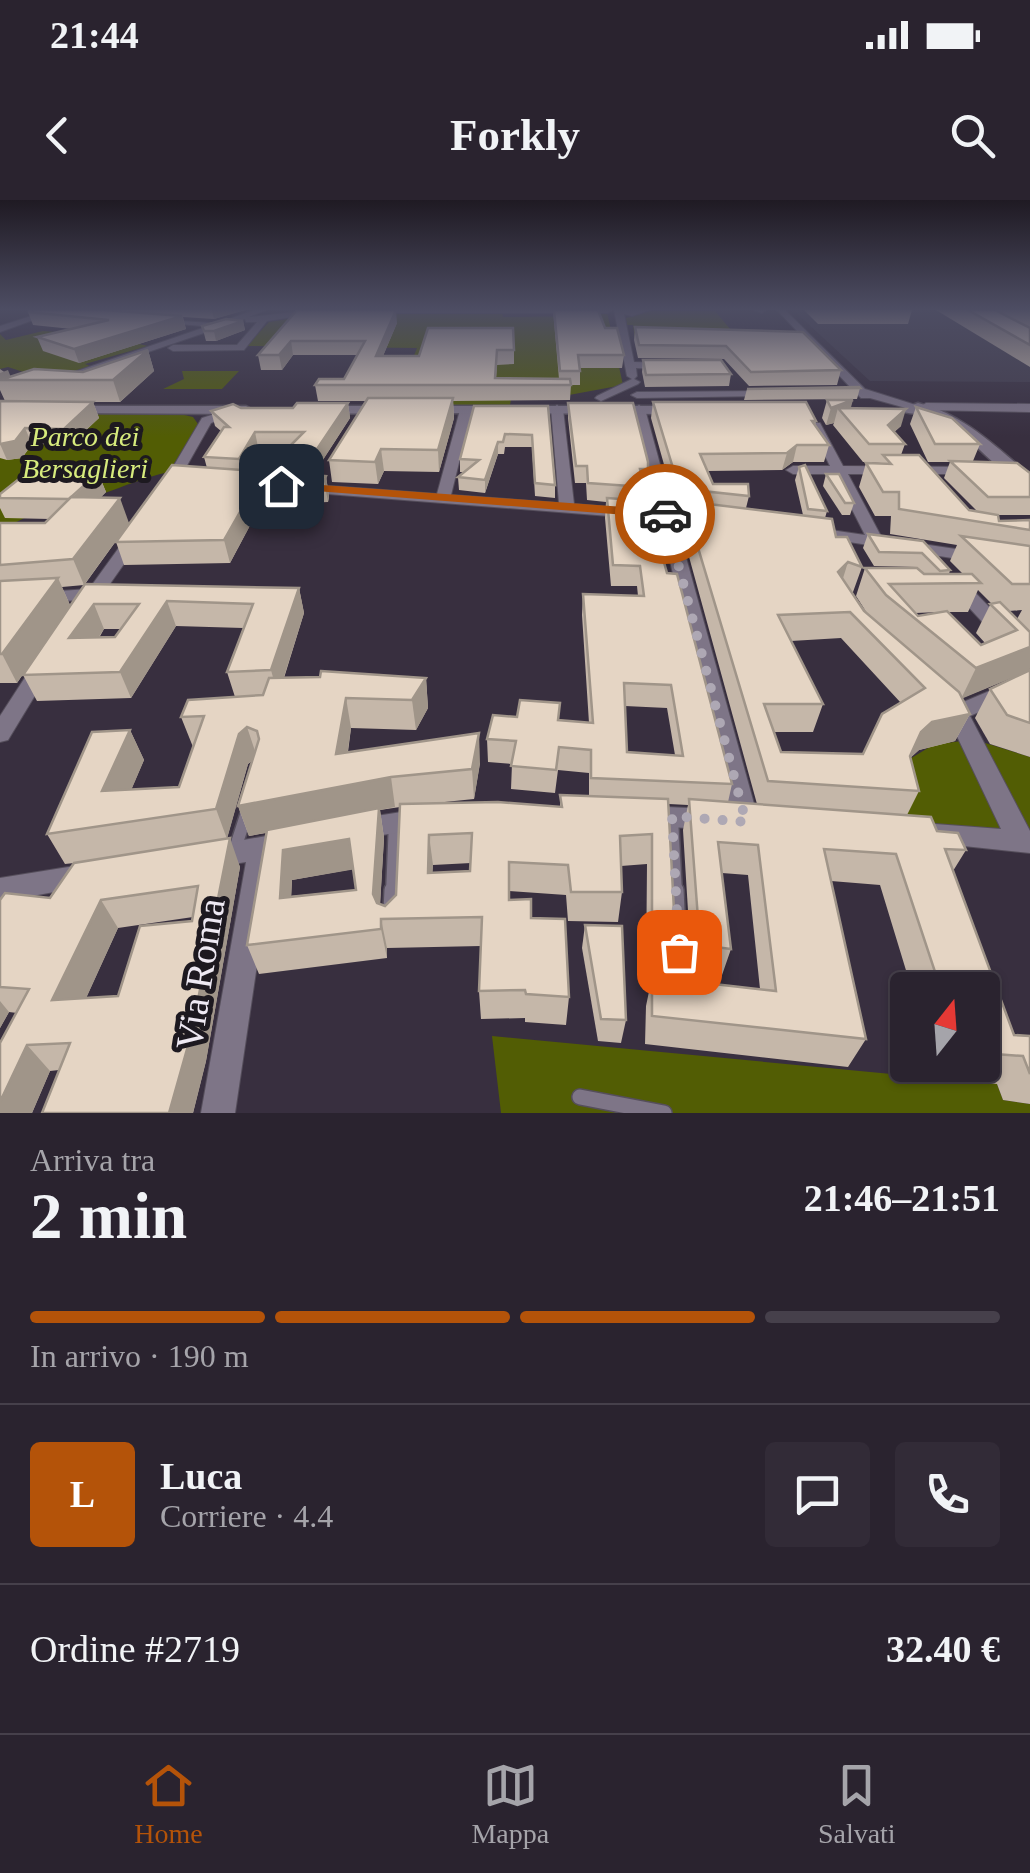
<!DOCTYPE html>
<html lang="it">
<meta charset="utf-8">
<style>
:root{--surface:#2a232f;--page:#322b37;--text:#f1f3f6;--muted:#a5a4aa;--line:#46404b;--accent:#b45309}
body{margin:0;font-family:"Times New Roman",serif;background:var(--page);color:var(--text);height:100vh;display:flex;flex-direction:column;font-size:38px;white-space:nowrap}
*{box-sizing:border-box;margin:0}
p{font-size:32px;color:var(--muted)}
.icon{flex:none;width:55px;height:55px;fill:none;stroke:currentColor;stroke-width:2;stroke-linecap:round;stroke-linejoin:round}
.map{position:relative;height:913px;overflow:hidden}
.details{display:flex;flex-direction:column;background:var(--surface);flex:1}
.details>*{flex:none}
.needle{width:65px;rotate:17deg}
.controls{position:absolute;left:890px;top:772px;display:grid;gap:20px}
.controls a{display:grid;place-items:center;width:110px;height:110px;border-radius:10px;background:var(--surface);box-shadow:0 2px 8px #0004,0 0 0 2px var(--line);font-size:50px}
.pin{position:absolute;display:grid;place-items:center;width:85px;height:85px;color:#fff;margin:-42px;border-radius:20px;box-shadow:0 5px 15px #0006}
.courier{position:absolute;display:grid;place-items:center;width:100px;height:100px;margin:-50px;border:8px solid #b45309;border-radius:50%;background:#fff;color:#222;box-shadow:0 2px 12px #0007}
.head em{font-style:normal;font-weight:700}
.head div{display:flex;flex-direction:column-reverse}
.head{display:flex;align-items:center;justify-content:space-between;height:170px;padding:0 30px}
h1{font-size:65px;font-weight:700;line-height:75px}
.bar{display:grid;grid-template-columns:repeat(4,1fr);gap:15px 10px;align-content:center;height:120px;padding:0 30px}
.bar i{height:12px;border-radius:8px;background:var(--line)}
.bar .active{background:var(--accent)}
.bar p{grid-column:span 4}
.line{display:flex;align-items:center;gap:25px;padding:0 30px;border-top:2px solid var(--line)}
.line div{flex:1}
.round{display:grid;place-items:center;flex:none;width:105px;height:105px;border-radius:10px;background:var(--page)}
.status{display:flex;justify-content:space-between;align-items:center;height:70px;padding:0 50px;background:var(--surface);direction:ltr}
.status svg{height:28px;fill:currentColor}
header{display:flex;justify-content:space-between;align-items:center;height:130px;padding:0 30px;background:var(--surface);font-size:45px;font-weight:700}
.tabs{display:flex;justify-content:space-around;align-items:center;height:140px;border-top:2px solid var(--line);background:var(--surface);font-size:28px;color:var(--muted)}
.tabs a{display:grid;justify-items:center;gap:5px}
.tabs .active{color:var(--accent)}
.map>svg:first-child{display:block}
.industrial{fill:#423c4c}
.green{fill:#525d04}
.lines{fill:none;stroke-linecap:round;stroke-linejoin:round}
.service-far1-casing{stroke:#554e5b;stroke-width:15}
.service-casing{stroke:#554e5b;stroke-width:18}
.pedestrian-casing{stroke:#554e5b;stroke-width:2}
.minor-casing{stroke:#554e5b;stroke-width:2}
.tertiary-casing{stroke:#554e5b;stroke-width:3}
.service-far1{stroke:#7e7587;stroke-width:12}
.service{stroke:#7e7587;stroke-width:15}
.pedestrian{fill:#7e7587;fill-rule:evenodd}
.minor{fill:#7e7587;fill-rule:evenodd}
.tertiary{fill:#7e7587;fill-rule:evenodd}
.wall{fill:#c5b7a9;fill-rule:evenodd}
.shaded-wall{fill:#a09589}
.building{fill:#e5d5c4;stroke:#a09589;stroke-width:2.5;fill-rule:evenodd}
.route{fill:#b45309}
.done{stroke:#aea8b4;stroke-width:10;stroke-dasharray:0 18}
.labels{text-anchor:middle;stroke-width:10;stroke-linejoin:round;paint-order:stroke}
.far-park-label{font-size:28px;font-style:italic;fill:#d7eb7d;stroke:#1d1920}
.near-street-label{font-size:38px;fill:#eee9f3;stroke:#1d1920}
</style>
<div class="status"><b>21:44</b><svg viewBox="0 0 49 12"><path d="M0 12V9h3v3zM5 12V6h3v6zM10 12V3h3v9zM15 12V0h3v12zM26 1h20v11H26zM47 4h2v5h-2z"/></svg></div>
<header><svg class="icon" aria-label="back" viewBox="0 0 24 24"><path d="M15 5l-7 7 7 7"/></svg>Forkly<svg class="icon" aria-label="search" viewBox="0 0 24 24"><circle cx="10" cy="10" r="6"/><path d="M15 15l6 6"/></svg></header>
<div class="map">
<svg width="1030" height="913" viewBox="0 0 1030 913">
<rect width="100%" height="100%" fill="#382f3f"/>
<polygon class="industrial" points="793,110 1030,110 1030,182 870,181"/>
<g class="green">
<polygon points="594,111 607,112 623,185 569,195 512,194 510,205 367,205 413,158 417,148 247,146 269,122 319,114 502,112 503,117 595,116"/>
<polygon points="650,111 715,111 740,141 635,140 633,125 627,125 626,118"/>
<polygon points="43,131 98,135 148,146 85,164 90,166 48,180 8,167 0,169 0,134 6,140"/>
<polygon points="182,171 239,171 222,189 163,189 184,179"/>
<path d="M0,212H172L193,217L198,224L169,272C145,277 125,286 102,294C67,306 29,309 0,333Z"/>
<polygon points="961,541 1004,631 907,624 908,560 933,545"/>
<polygon points="982,542 1030,557 1030,632"/>
<polygon points="492,836 997,884 1003,900 1030,904 1030,913 501,913"/>
</g>
<g class="lines">
<g class="service-far1-casing">
<g id="service-far1">
<polyline points="672,618 676,693"/>
<polyline points="234,652 247,612"/>
<polyline points="392,693 395,622"/>
</g>
</g>
<g class="service-casing">
<g id="service">
<polyline points="676,690 681,786"/>
<polyline points="391,710 392,690"/>
<polyline points="580,897 664,913"/>
</g>
</g>
<g class="pedestrian-casing">
<polygon id="pedestrian" points="165,120 213,123 216,125 213,127 167,123"/>
</g>
<g class="minor-casing">
<g id="minor">
<polygon points="50,110 61,110 0,132 0,126"/>
<polygon points="255,110 266,110 249,117 314,110 318,113 267,121 244,150 173,151 168,148 173,145 237,145 257,122 246,122 245,119 63,181 54,179"/>
<polygon points="369,110 612,110 608,113 373,113"/>
<polygon points="614,110 650,110 632,116 624,114 634,162 667,163 672,166 667,169 636,168 637,176 634,179 640,182 638,184 601,201 595,198 597,196 632,179 627,176"/>
<polygon points="753,110 766,110 762,113"/>
<polygon points="777,110 785,110 865,189 919,206 913,210 870,198 861,198 857,194 830,193 830,189 851,188"/>
<polygon points="774,191 774,195 770,196 637,198 631,195 637,192"/>
<polygon points="926,203 1030,204 1030,212 922,210 920,207"/>
<polygon points="557,205 563,209 574,304 658,311 633,209 639,205 645,209 673,312 706,314 714,319 706,324 676,321 759,622 755,629 746,632 737,629 733,622 660,320 302,292 295,288 302,284 437,294 460,210 466,206 472,210 451,295 559,303 551,209"/>
<polygon points="233,208 243,211 211,223 172,292 162,292 160,289 202,218"/>
<polygon points="812,223 820,223 843,266 978,267 980,270 973,274 848,274 882,338 1030,360 1030,370 804,335 804,329 810,327 865,335 834,274 793,274 786,270 793,266 830,266 810,226"/>
<polygon points="137,329 145,334 93,408 81,408 78,404 80,400 0,405 0,395 89,389 131,331"/>
<polygon points="956,378 962,379 1030,449 1030,467 1023,466 950,387 947,383"/>
<polygon points="44,458 54,464 8,540 0,542 0,516 37,459"/>
<polygon points="1030,474 1030,489 970,516 1030,631 1030,653 926,642 922,635 926,628 935,624 1001,629 946,513 949,508"/>
<polygon points="645,606 711,609 720,612 724,619 720,626 711,629 645,626 636,623 632,616 636,609"/>
<polygon points="427,608 436,611 440,618 436,625 427,628 357,639 348,636 344,629 348,622 357,619"/>
<polygon points="289,632 298,635 302,643 298,651 273,657 235,913 201,913 246,662 209,668 200,665 196,657 200,649 209,646"/>
<polygon points="87,664 97,668 101,676 97,684 0,702 0,678"/>
</g>
</g>
<g class="tertiary-casing">
<g id="tertiary">
<path d="M918,203C963,214 995,246 1030,275V288C1000,276 973,237 942,221C925,211 909,216 898,210Z"/>
<polygon points="68,206 246,206 253,210 246,214 63,213 63,207"/>
<polygon points="318,206 391,206 398,210 391,214 313,213 311,210"/>
<polygon points="423,206 681,206 688,210 681,214 418,213 418,207"/>
</g>
</g>
<use href="#service-far1" class="service-far1"/>
<use href="#service" class="service"/>
<use href="#pedestrian" class="pedestrian"/>
<use href="#minor" class="minor"/>
<use href="#tertiary" class="tertiary"/>
</g>
<g class="wall">
<polygon points="35,110 245,110 214,119 183,117 186,129 79,163 43,151 37,137 72,129 33,125 28,112"/>
<polygon points="297,110 397,123 383,156 419,156 428,128 514,150 514,164 497,165 496,178 559,179 553,110 605,128 624,155 622,168 580,168 580,185 571,185 570,200 453,201 454,218 439,272 384,271 378,284 332,282 329,260 367,201 318,201 315,185 344,179 357,155 293,155 282,170 261,170 258,155"/>
<polygon points="804,110 912,110 908,124 818,124"/>
<polygon points="936,110 1030,110 1030,167"/>
<polygon points="243,121 245,130 216,141 206,141 202,126"/>
<polygon points="635,127 841,170 837,185 749,186 724,159 638,158 634,140"/>
<polygon points="148,150 154,171 120,202 57,202 93,202 99,218 70,245 32,244 22,258 7,260 0,258 0,201 5,201 0,190 0,169 10,176 83,172"/>
<polygon points="643,160 731,174 729,186 645,187 642,172"/>
<polygon points="860,188 857,199 744,200 747,189"/>
<path d="M827,200L901,226L894,232L905,244L901,255L969,310L977,311L944,278L950,262H928L910,224L916,207L980,244L973,261L1030,273V315H998L999,321L1030,320V468L1028,471L962,498L970,514L955,541L919,550L910,558L919,591L907,615L937,631L966,650L953,671L1014,835L1030,836V904L1003,900L997,884L938,878L934,865H982V790H912L880,685L831,681L866,839L848,867L645,844L646,806L652,777L760,789L748,675L722,673L731,749L721,778L692,775L683,630L688,605L669,604L676,748L669,776L646,775L647,664L621,666L622,692L618,722L568,721L566,695L509,691V700L531,718L569,797L566,825L525,822V818L481,819L479,791L481,746L387,748V758L259,774L247,745L266,633L249,636L238,606L252,561L248,564L227,638L240,667L206,861L193,913H42L59,870L50,871L32,913H0L17,813L9,812L0,828V700L50,698L74,663L65,664L47,634L130,530L144,560L131,590L179,587L193,547L181,517L235,497L227,472L243,428L176,426L131,498L37,501L23,475L84,385L62,387L70,405L17,483H0V323H45L50,319L5,318L0,308V294L98,273L106,292L100,298L129,323L85,384L299,388L304,413L284,478H426L428,508L416,530L351,528L348,552L480,563L474,599L435,603L560,607V595L589,596V573L558,570L555,593L511,589L512,564L488,562L487,539L559,520L589,523L582,415L583,394L638,396L637,386H611L605,318L606,302L587,300L586,283H575L568,218V203L648,262L646,286H644L642,301L667,373L732,584L728,602L757,604L680,324L683,307L675,286H670L651,218L653,202L816,221L815,225L829,245L824,262H793L782,270L707,271L713,284L749,296L746,308L803,315L795,280L799,267L827,311L825,318L836,337L862,367L853,392H852L867,413L856,396L865,368L921,372L917,367L874,366L863,348L868,334L923,341L950,370L949,374H963L950,361L957,345L890,334L891,316H875L859,287L866,263L881,262H863L833,225L834,223L826,225L822,218ZM978,390L991,403L976,433L985,443L981,445L948,412H968ZM1022,410L1017,419L1009,411ZM941,412L918,416L915,413ZM104,429H121L115,437L99,438ZM841,438L901,503L863,554L781,552L774,532H813L823,504L791,441ZM625,506L667,508L675,555L627,552ZM400,607L396,695L385,706L380,704L384,638L380,610ZM471,663L470,671L432,673L433,665ZM353,669L356,690L291,696L292,680ZM193,717L192,721L118,796L86,798L118,728Z"/>
<path d="M348,203L350,218L313,275L326,276L329,297L328,302L261,305L230,363L124,365L116,342L207,268L204,257L221,231L215,226L211,211L241,208H293ZM258,247H289L274,262L277,272L246,270Z"/>
<polygon points="548,206 555,285 555,298 535,296 532,247 505,247 504,254 498,254 485,293 459,290 458,277 464,272 460,272 460,259"/>
<polygon points="826,274 854,303 850,315 842,315 823,286"/>
<polygon points="1030,470 1030,557 990,544 975,518 990,489"/>
<polygon points="585,725 626,820 621,843 598,841 582,748"/>
</g>
<g class="shaded-wall">
<polygon points="212,110 245,110 214,119"/>
<polygon points="396,110 397,123 377,170 376,156"/>
<polygon points="182,116 186,129 79,163 74,149"/>
<polygon points="243,121 245,130 216,141 214,131"/>
<polygon points="291,141 293,155 282,170 279,155"/>
<polygon points="148,150 154,171 120,202 113,180"/>
<polygon points="8,170 12,180 0,180 0,173"/>
<polygon points="453,198 454,218 439,272 438,250"/>
<polygon points="853,200 848,218 838,208 834,223 826,225 831,208"/>
<polygon points="93,202 99,218 70,245 64,229"/>
<polygon points="348,203 350,218 310,280 307,264"/>
<polygon points="906,209 901,226 882,243 888,225"/>
<polygon points="25,228 32,244 22,258 7,260 0,244"/>
<polygon points="255,232 258,247 243,275 239,259"/>
<polygon points="498,242 498,254 485,293 485,280"/>
<polygon points="797,245 793,262 782,270 787,253"/>
<polygon points="381,249 384,271 378,284 375,262"/>
<polygon points="98,273 106,292 79,319 71,299"/>
<polygon points="326,276 329,297 328,302 324,281"/>
<polygon points="256,284 261,305 230,363 224,340"/>
<polygon points="120,298 129,323 84,385 73,359"/>
<polygon points="848,362 840,388 838,372"/>
<polygon points="58,378 70,405 17,483 2,454"/>
<polygon points="299,388 304,413 278,496 271,470"/>
<polygon points="167,401 176,426 131,498 120,472"/>
<polygon points="94,404 104,429 81,464 69,438"/>
<polygon points="1030,447 1030,468 1028,471 961,499 976,468"/>
<polygon points="426,478 428,508 416,530 412,500"/>
<polygon points="346,498 351,528 343,584 336,554"/>
<polygon points="970,514 955,541 919,550 908,560 921,532 932,522"/>
<polygon points="247,527 257,557 248,564 227,639 216,609 239,534"/>
<polygon points="130,530 144,560 118,621 102,591"/>
<polygon points="479,533 480,563 474,599 472,569"/>
<polygon points="391,577 395,607 380,610 384,638 379,723 373,694 379,611 249,636 238,606"/>
<polygon points="429,635 433,665 431,702 428,673"/>
<polygon points="230,638 240,667 206,861 193,913 169,913"/>
<polygon points="349,639 356,669 292,680 290,727 280,698 283,650"/>
<polygon points="101,700 118,728 73,827 52,800"/>
<polygon points="381,719 387,748 387,758 381,729"/>
<polygon points="0,801 9,812 0,828"/>
<polygon points="27,845 50,871 32,913 0,913 0,902"/>
</g>
<g class="building">
<polygon points="35,110 104,110 182,116 74,149 37,137 109,120 28,112"/>
<polygon points="297,110 396,110 376,156 419,156 428,128 513,128 514,150 497,150 495,178 570,179 571,185 315,185 319,179 344,179 365,141 291,141 279,155 258,155"/>
<polygon points="554,110 598,110 605,128 617,128 624,155 578,155 580,171 560,171"/>
<polygon points="968,110 995,110 1030,128 1030,145"/>
<polygon points="226,119 243,121 214,131 204,131 202,126"/>
<polygon points="635,127 803,132 841,170 751,172 726,146 639,145"/>
<polygon points="148,150 113,180 0,180 34,169 83,172"/>
<polygon points="643,160 721,160 731,174 646,175"/>
<polygon points="859,187 860,188 747,189"/>
<polygon points="368,198 453,198 438,250 381,249 375,262 329,260"/>
<polygon points="827,200 853,200 831,208"/>
<polygon points="0,201 93,202 64,229 25,228 15,241 0,244"/>
<polygon points="653,202 806,202 816,221 812,221 829,245 797,245 787,253 700,254 713,284 748,284 749,296 684,289 677,268 673,268"/>
<polygon points="297,203 348,203 307,264 274,262 304,232 255,232 239,259 204,257 224,227 229,227 211,211 233,204 241,208 293,208"/>
<polygon points="568,203 633,203 648,262 648,269 640,269 644,287 588,283 587,266 576,266"/>
<polygon points="474,206 548,206 555,285 535,283 532,235 505,234 503,242 498,242 485,280 458,277 479,260 460,259"/>
<polygon points="916,207 952,218 980,244 935,244"/>
<polygon points="838,208 906,209 888,225 905,244 869,244"/>
<polygon points="883,255 919,255 969,310 998,315 999,321 1030,320 1030,330 899,309 899,292 883,292 866,263 891,264"/>
<polygon points="950,261 1017,263 1030,273 1030,297 988,297"/>
<polygon points="172,265 326,276 324,281 256,284 224,340 116,342"/>
<polygon points="805,265 827,311 808,309 799,267"/>
<polygon points="29,271 98,273 69,299 0,298 0,294"/>
<polygon points="826,274 839,274 854,303 845,303"/>
<polygon points="71,297 120,298 73,359 0,365 0,323 45,323"/>
<path d="M607,298L647,301L667,373L677,374L732,584L591,578V550L559,547L556,570L511,566L516,541L487,539L493,515L517,517L520,500L560,503L558,520L593,523L583,394L644,396L640,366L613,365ZM624,483L671,485L683,556L627,552Z"/>
<path d="M684,301L832,319L836,337H847L862,367L848,362L838,372L864,411L959,492L970,514L932,522L921,532L910,556L919,591L768,581ZM850,412L925,488L882,514L863,554L781,552L764,504H823L778,415Z"/>
<polygon points="868,334 923,341 950,370 940,371 922,353 879,352"/>
<polygon points="961,336 1030,346 1030,384 1012,384"/>
<polygon points="865,368 917,368 924,374 972,374 981,383 889,384 918,416 947,411 981,445 1017,430 990,404 1000,402 1030,432 1030,447 976,468 886,395"/>
<polygon points="58,378 2,454 0,454 0,381"/>
<path d="M85,384L299,388L271,470L227,472L253,404L167,401L120,472L23,475ZM94,404H139L115,437L69,438Z"/>
<polygon points="1030,470 1030,523 1007,515 990,489"/>
<polygon points="321,471 426,478 412,500 346,498 336,554 479,533 472,569 391,577 238,606 259,539 257,531 247,527 239,534 216,609 47,634 92,532 130,530 102,591 179,587 204,516 181,517 188,500 263,495 269,478 320,477"/>
<path d="M560,595L668,599L676,748L652,746V634L620,636L622,692H571L568,665L509,662V700L531,699V718L565,719L569,797L526,794L525,790L479,791L482,717L381,719V729L247,745L267,630L379,608L373,694L377,703L385,706L396,695L400,604L498,602L562,607ZM472,633L470,671L428,673L429,635ZM349,639L356,690L280,698L283,650Z"/>
<polygon points="689,599 931,617 937,631 958,633 966,650 945,649 1014,835 1030,836 1030,874 1023,856 982,853 982,790 941,790 896,654 824,649 866,839 652,816 652,777 776,791 758,645 718,642 731,749 700,745"/>
<path d="M230,638L191,835L169,913H42L70,843L27,845L0,902V843L29,789L0,787V700L5,693L50,698L74,663ZM198,686L192,721L140,726L118,796L52,800L101,700Z"/>
<polygon points="585,725 622,726 626,820 601,819"/>
</g>
<linearGradient id="sky" x2="0" y2="1"><stop stop-color="#1f1a23"/><stop offset="0.46" stop-color="#4d4d63"/><stop offset="1" stop-color="#4d4d63" stop-opacity="0"/></linearGradient>
<rect width="1030" height="237" fill="url(#sky)"/>
<polygon class="route" points="281,282 665,310 672,314 665,318 277,288"/>
<g class="lines">
<polyline class="done" points="665,314 746,622 672,616 679,752"/>
</g>
<g class="labels">
<g class="far-park-label">
<text x="85" y="246">Parco dei<tspan x="85" dy="32">Bersaglieri</tspan></text>
</g>
<g class="near-street-label">
<text transform="translate(200 774) rotate(-81)" y="13">Via Roma</text>
</g>
</g>
</svg>
<div class="controls">
<a><svg class="needle" viewBox="-14 -14 28 28"><path d="M0-13l5 13h-10z" fill="#e53935"/><path d="M0 13l5-13h-10z" fill="#a5a4aa"/></svg></a>
</div>
<div class="pin" style="left:679px;top:752px;background:#ea580c"><svg class="icon" aria-label="bag" viewBox="0 0 24 24"><path d="M5 8h14l-1 12H6zM9 8a3 3 0 0 1 6 0"/></svg></div>
<div class="pin" style="left:281px;top:286px;background:#1f2937"><svg class="icon" aria-label="home" viewBox="0 0 24 24"><path d="M3 11l9-7 9 7M6 9v11h12V9"/></svg></div>
<div class="courier" style="left:665px;top:314px"><svg class="icon" aria-label="car" viewBox="0 0 24 24"><path d="M5 17H2v-5l4-1 3-4h7l3 4 3 1v5h-3M9 17h6M6 11h13"/><circle cx="7" cy="17" r="2"/><circle cx="17" cy="17" r="2"/></svg></div>
</div>
<section class="details">
<div class="head"><div><h1>2 min</h1><p>Arriva tra</p></div><em>21:46–21:51</em></div>
<div class="bar"><i class="active"></i><i class="active"></i><i class="active"></i><i></i><p>In arrivo · 190 m</p></div>
<div class="line" style="height:180px"><b class="round" style="background:var(--accent);color:#fff">L</b><div><b>Luca</b><p>Corriere · 4.4</p></div><a class="round"><svg class="icon" aria-label="chat" viewBox="0 0 24 24"><path d="M4 5h16v11H9l-5 4z"/></svg></a><a class="round"><svg class="icon" aria-label="phone" viewBox="0 0 24 24"><path d="M5 4h4l2 5-3 2q2 4 5 5l2-3 5 2v4C11 20 4 13 5 4z"/></svg></a></div>
<div class="line" style="height:130px"><div>Ordine #2719</div><b>32.40 €</b></div>
</section>
<nav class="tabs">
<a class="active"><svg class="icon" aria-label="home" viewBox="0 0 24 24"><path d="M3 11l9-7 9 7M6 9v11h12V9"/></svg>Home</a>
<a><svg class="icon" aria-label="map" viewBox="0 0 24 24"><path d="M3 6l6-2 6 2 6-2v14l-6 2-6-2-6 2zM9 4v14M15 6v14"/></svg>Mappa</a>
<a><svg class="icon" aria-label="saved" viewBox="0 0 24 24"><path d="M7 4h10v16l-5-4-5 4z"/></svg>Salvati</a>
</nav>
